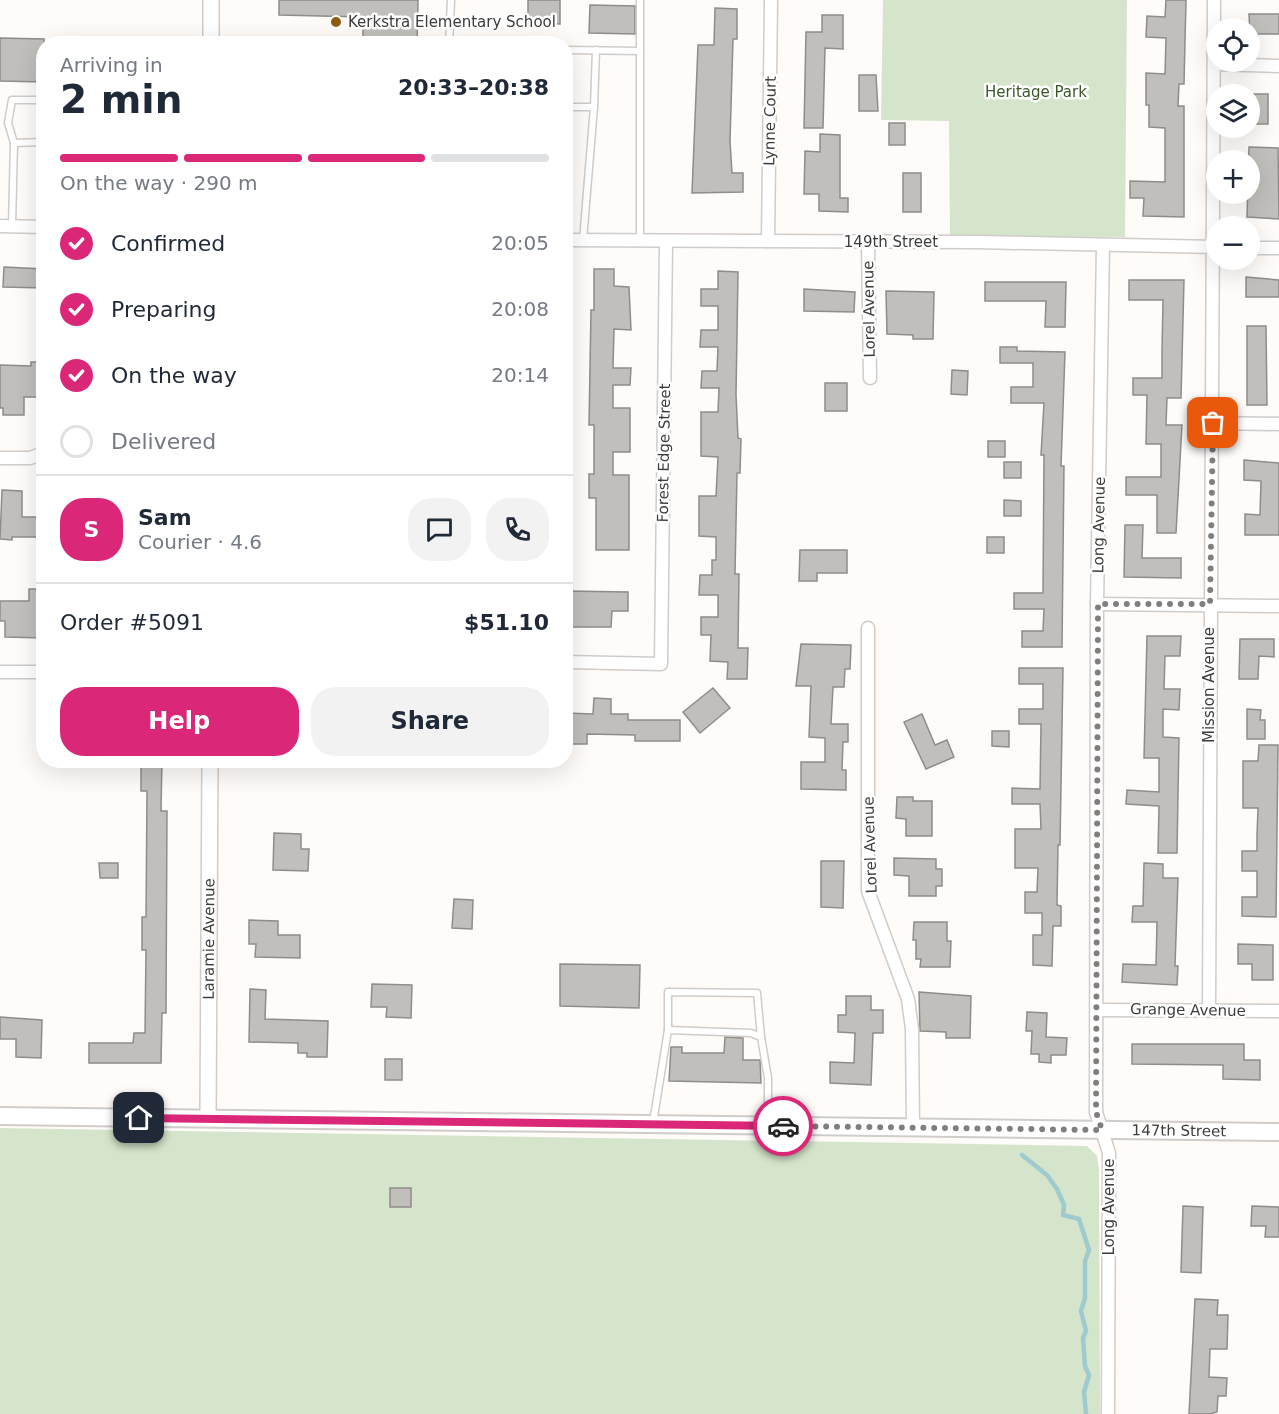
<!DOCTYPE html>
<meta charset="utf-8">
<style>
:root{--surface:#fff;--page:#f2f2f3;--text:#1f2937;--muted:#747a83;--line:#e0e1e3;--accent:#db2777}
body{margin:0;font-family:"DejaVu Sans",sans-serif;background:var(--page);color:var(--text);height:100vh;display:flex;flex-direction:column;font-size:22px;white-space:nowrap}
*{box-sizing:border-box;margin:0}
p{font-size:20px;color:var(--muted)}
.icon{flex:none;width:33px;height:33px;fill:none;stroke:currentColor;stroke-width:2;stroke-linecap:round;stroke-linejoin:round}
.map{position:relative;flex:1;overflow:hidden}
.drawer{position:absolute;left:36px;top:36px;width:537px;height:732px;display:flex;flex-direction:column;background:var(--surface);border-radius:24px;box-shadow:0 6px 24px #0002}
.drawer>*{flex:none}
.fabs{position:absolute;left:1206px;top:18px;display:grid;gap:12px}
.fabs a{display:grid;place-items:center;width:54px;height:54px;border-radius:50%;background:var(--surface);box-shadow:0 6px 24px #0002;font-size:30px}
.pin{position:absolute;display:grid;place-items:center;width:51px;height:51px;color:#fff;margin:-26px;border-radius:12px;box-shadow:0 3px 9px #0006}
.courier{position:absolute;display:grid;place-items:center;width:60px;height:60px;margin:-30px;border:4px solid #db2777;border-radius:50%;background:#fff;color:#222;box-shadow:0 2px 8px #0007}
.summary em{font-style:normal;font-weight:800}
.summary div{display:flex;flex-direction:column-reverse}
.summary{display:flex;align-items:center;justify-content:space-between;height:102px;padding:0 24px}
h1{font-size:39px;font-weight:800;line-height:45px}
.bar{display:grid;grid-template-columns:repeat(4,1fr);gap:9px 6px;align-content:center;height:72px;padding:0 24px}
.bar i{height:8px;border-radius:4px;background:var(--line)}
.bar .selected{background:var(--accent)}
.bar p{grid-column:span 4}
.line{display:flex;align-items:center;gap:15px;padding:0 24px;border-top:2px solid var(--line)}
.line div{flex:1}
.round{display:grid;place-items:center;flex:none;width:63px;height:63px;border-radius:24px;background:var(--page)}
ol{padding:0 24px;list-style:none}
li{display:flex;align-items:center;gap:18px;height:66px}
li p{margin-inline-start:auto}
li .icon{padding:6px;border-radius:50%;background:var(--accent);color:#fff;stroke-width:4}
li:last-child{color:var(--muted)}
li i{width:33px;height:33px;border:3px solid var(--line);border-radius:50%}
.action{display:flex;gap:12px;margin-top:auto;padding:12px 24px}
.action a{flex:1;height:69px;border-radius:24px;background:var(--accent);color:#fff;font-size:24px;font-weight:800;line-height:69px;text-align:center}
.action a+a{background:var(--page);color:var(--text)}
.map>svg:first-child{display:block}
.green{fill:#d5e5cb}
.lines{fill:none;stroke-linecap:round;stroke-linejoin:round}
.stream{stroke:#9fcacf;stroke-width:4.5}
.building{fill:#c1bfbc;stroke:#8f8c8a;stroke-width:1.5}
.service-casing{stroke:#d0ccca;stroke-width:9}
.minor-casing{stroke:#d0ccca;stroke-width:15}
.tertiary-casing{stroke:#d0ccca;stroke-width:18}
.secondary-casing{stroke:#d0ccca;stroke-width:20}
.service{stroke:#fff;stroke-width:6}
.minor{stroke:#fff;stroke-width:12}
.tertiary{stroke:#fff;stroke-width:15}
.secondary{stroke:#fff;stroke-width:16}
.done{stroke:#817f7e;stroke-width:6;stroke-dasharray:0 10.8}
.route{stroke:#db2777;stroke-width:8}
.poi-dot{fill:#905c0e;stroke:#fff;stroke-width:2}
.labels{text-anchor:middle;stroke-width:5;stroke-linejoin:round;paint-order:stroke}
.poi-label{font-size:15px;fill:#3d3c3b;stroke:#fff;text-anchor:start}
.park-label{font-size:15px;fill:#3b5529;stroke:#fff}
.street-label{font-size:15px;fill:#3d3c3b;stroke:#fff}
</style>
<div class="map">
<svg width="1279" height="1414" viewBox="0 0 1279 1414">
<rect width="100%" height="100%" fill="#fefbf9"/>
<g class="green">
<polygon points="883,0 1127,0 1125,237 950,236 949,121 881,120"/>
<polygon points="0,1128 1087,1146 1097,1156 1099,1170 1100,1414 0,1414"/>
</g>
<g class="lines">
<polyline class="stream" points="1022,1155 1047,1175 1057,1189 1064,1205 1063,1215 1079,1219 1089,1250 1085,1261 1085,1298 1081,1311 1086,1331 1083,1338 1085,1366 1089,1375 1084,1392 1086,1414"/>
</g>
<g class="building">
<polygon points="279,0 418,0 417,44 363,44 363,17 279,15"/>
<polygon points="528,0 560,0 560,24 528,23"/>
<polygon points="1166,0 1186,0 1184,84 1179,84 1178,106 1184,106 1184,217 1143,216 1144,198 1130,198 1130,181 1165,182 1165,128 1149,127 1149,105 1146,105 1146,73 1165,74 1166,38 1146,37 1147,16 1165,17"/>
<polygon points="590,5 635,6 635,34 589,33"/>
<polygon points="715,8 737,9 737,39 733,39 730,141 732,173 743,173 743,192 692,193 698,45 714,45"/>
<polygon points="1249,14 1279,14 1279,34 1250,34"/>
<polygon points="822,15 843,15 843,49 825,48 823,128 804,128 806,32 822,32"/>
<polygon points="0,38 44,39 44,82 0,81"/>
<polygon points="859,75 876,75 878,111 859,111"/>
<rect x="1250" y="94" width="18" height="30"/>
<rect x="889" y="123" width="16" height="22"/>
<polygon points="820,134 840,135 840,198 848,198 848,212 819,211 819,194 804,194 805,151 820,152"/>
<polygon points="1249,147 1278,148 1279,219 1247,217"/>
<rect x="903" y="173" width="18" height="39"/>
<polygon points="4,267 44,269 44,288 3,287"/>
<polygon points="594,269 614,269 614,286 629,287 631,330 614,329 613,368 631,368 630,385 613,385 613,408 630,408 630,452 613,452 613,475 629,475 629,550 596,550 596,498 589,498 589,474 594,474 594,425 589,425 591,310 594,310"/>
<polygon points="718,271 738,272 736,395 738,438 741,439 740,473 737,473 735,574 739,574 738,648 748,648 747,679 727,679 728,662 710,661 711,635 701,635 701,617 718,617 718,595 699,595 700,575 712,575 712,560 716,560 716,537 699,536 699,496 716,496 718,457 701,456 701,412 718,412 719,388 701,388 702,371 717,371 718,347 700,347 701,330 718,330 718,306 701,306 701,289 718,289"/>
<polygon points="1246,277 1279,280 1279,297 1246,297"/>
<polygon points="1129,280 1184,280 1181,398 1167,398 1166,425 1182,425 1176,533 1157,533 1157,495 1126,495 1126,477 1161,477 1161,444 1146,444 1147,395 1133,395 1133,378 1162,378 1162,351 1163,300 1129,300"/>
<polygon points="985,282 1066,282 1065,327 1045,327 1046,301 985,301"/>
<polygon points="804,289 855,292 854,312 804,311"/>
<polygon points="886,291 934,292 933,339 913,339 913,335 887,334"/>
<polygon points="1247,326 1266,326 1267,405 1247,405"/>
<polygon points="1000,347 1017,347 1017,351 1065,352 1061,466 1064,466 1062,647 1022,647 1022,631 1043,631 1044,609 1014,609 1014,593 1043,593 1044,455 1041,455 1044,403 1011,403 1011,387 1033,387 1033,363 1000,363"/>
<polygon points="31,362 44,362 44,397 24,397 24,415 3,415 3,408 0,408 0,365 31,366"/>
<polygon points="952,370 968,371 967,395 951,394"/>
<rect x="825" y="383" width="22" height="28"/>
<rect x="988" y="441" width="17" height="16"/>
<polygon points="1244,460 1279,463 1279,535 1245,535 1245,514 1260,515 1261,481 1244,480"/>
<rect x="1004" y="462" width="17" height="16"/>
<polygon points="2,490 22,491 22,517 44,517 44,537 12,537 12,540 0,539"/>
<polygon points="1004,500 1021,501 1021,516 1004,516"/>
<polygon points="1125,525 1143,525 1142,558 1181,558 1181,578 1124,577"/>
<rect x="987" y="537" width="17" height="16"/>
<polygon points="800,550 847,550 847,573 817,573 817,581 799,581"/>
<polygon points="29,589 44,589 44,638 5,637 5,621 0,621 0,601 29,601"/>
<polygon points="566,591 628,592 628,611 612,611 611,627 570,627 570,612 566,611"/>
<polygon points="1147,636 1181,636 1180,656 1165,656 1164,689 1180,689 1179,710 1163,709 1163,737 1179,738 1177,853 1158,853 1159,806 1126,804 1127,790 1159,792 1159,758 1144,758"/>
<polygon points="1240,639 1274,639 1274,657 1259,656 1258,679 1239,679"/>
<polygon points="801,644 851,645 850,669 845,669 844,687 833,687 831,724 848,724 848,742 843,742 842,770 846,770 846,790 801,789 801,762 825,762 825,738 809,737 811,686 796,686"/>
<polygon points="1019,668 1063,668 1060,845 1058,845 1057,905 1061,906 1061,926 1053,926 1052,966 1033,965 1033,935 1042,935 1042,913 1025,913 1025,892 1037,892 1038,868 1015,868 1015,829 1041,829 1040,804 1012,804 1012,788 1040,789 1041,724 1019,724 1019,709 1043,709 1043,684 1019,684"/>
<polygon points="713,688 730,708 700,733 683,712"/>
<polygon points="594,698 611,699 611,714 628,714 628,720 680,720 680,741 635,741 635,735 587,734 587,744 572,744 572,735 566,735 566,713 593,714"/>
<polygon points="1247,709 1261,710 1260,720 1265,720 1265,739 1247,739"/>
<polygon points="922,714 935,745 947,740 954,757 926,769 904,722"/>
<polygon points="992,731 1009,731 1009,747 992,746"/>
<polygon points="1259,745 1278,745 1276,917 1242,916 1242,897 1257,897 1257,871 1242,871 1242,851 1257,851 1257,835 1258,808 1243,808 1243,761 1258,761"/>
<polygon points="141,760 162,760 161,811 167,811 166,1013 162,1013 161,1063 89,1063 89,1043 133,1043 134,1033 145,1033 146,950 142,950 142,917 146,917 147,791 141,791"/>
<polygon points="897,797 913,797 913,801 932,801 932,836 906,836 906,819 896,818"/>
<polygon points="274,833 301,834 301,849 309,849 308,871 273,870"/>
<polygon points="894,858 936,859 936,869 942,869 942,886 936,886 936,896 909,896 909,876 894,875"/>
<polygon points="821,861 844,861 843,908 821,907"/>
<polygon points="99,863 118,863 118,878 100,878"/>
<polygon points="1144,863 1163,864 1163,878 1178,878 1175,966 1178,966 1177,985 1122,982 1123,964 1156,965 1157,922 1132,922 1133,906 1143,906"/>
<polygon points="454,899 473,900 472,929 452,928"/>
<polygon points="249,920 278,921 278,935 300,935 300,958 255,957 256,944 249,944"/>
<polygon points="914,922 947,922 947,941 951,941 950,967 920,967 921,959 916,959 916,940 913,940"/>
<polygon points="1238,944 1273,945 1273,980 1252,980 1252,964 1238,964"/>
<polygon points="560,964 640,965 639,1008 560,1006"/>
<polygon points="372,984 412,985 411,1018 386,1017 387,1007 371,1007"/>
<polygon points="250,989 266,990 265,1019 328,1021 327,1057 307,1057 307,1053 298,1053 298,1043 249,1042"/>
<polygon points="919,992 971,996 970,1038 946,1038 946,1032 920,1031"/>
<polygon points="846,996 871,996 871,1010 883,1010 883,1033 873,1033 871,1085 830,1083 830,1062 854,1063 855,1033 838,1032 838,1015 846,1015"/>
<polygon points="1027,1012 1047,1013 1046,1037 1067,1038 1066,1055 1051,1055 1051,1063 1039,1062 1039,1054 1031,1054 1032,1031 1026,1031"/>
<polygon points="0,1017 42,1020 41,1058 16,1057 16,1039 0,1039"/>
<polygon points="725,1037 743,1038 743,1060 760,1060 761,1083 669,1081 671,1047 682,1047 682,1053 724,1053"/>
<polygon points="1132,1044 1244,1044 1244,1060 1260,1060 1260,1080 1223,1079 1223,1065 1132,1064"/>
<rect x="385" y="1059" width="17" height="21"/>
<rect x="390" y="1188" width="21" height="19"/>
<polygon points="1183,1206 1203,1207 1201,1273 1181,1272"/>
<polygon points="1252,1206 1279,1207 1279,1237 1265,1237 1266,1226 1251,1226"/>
<polygon points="1195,1299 1218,1300 1217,1315 1228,1315 1227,1349 1210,1349 1209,1377 1227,1378 1226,1396 1218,1396 1217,1412 1210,1414 1189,1414"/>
</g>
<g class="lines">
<g class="service-casing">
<g id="service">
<polyline points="449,44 451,0"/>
<polyline points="566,50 640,51 640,0"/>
<polyline points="640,51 640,241"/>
<polyline points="566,107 594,107"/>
<polyline points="14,143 44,142"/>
<polyline points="12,226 14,143 8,123 12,100 44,100"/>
<polyline points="583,240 594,107 596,50"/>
<polyline points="668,1030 668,992 757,993 761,1037"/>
<polyline points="653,1123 668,1030 751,1033 761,1037 768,1078 768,1125"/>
</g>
</g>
<g class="minor-casing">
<g id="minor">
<polyline points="1214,64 1279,66"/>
<polyline points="0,226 44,227"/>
<polyline points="566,240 976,242 1216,247"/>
<polyline points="768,241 771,0"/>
<polyline points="868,241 870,378"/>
<polyline points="1103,246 1097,604 1096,1112 1109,1153 1108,1414"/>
<polyline points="1250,248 1279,248"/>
<polyline points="1213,423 1279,424"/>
<polyline points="0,458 30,458 44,453"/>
<polyline points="1097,604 1279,606"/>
<polyline points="868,628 868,891 908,999 912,1029 913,1128"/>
<polyline points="566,662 661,664 666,242"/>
<polyline points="0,672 44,672"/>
<polyline points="1098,1010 1279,1011"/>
<polyline points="1209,1010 1214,0"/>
</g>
</g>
<g class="tertiary-casing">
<g id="tertiary">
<polyline points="211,44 211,0"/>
<path id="s1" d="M208,1119L210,760"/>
</g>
</g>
<g class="secondary-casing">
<g id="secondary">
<path id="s2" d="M0,1116L1279,1132"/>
</g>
</g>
<use href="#service" class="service"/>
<use href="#minor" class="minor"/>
<use href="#tertiary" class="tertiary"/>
<use href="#secondary" class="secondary"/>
</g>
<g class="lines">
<polyline class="done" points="783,1126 1102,1130 1096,1112 1098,604 1210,604 1213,423"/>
<polyline class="route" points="139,1118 783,1126"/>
</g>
<circle class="poi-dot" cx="336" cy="22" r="6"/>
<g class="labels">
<g class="poi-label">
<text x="348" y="27">Kerkstra Elementary School</text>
</g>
<g class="park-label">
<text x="1036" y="97">Heritage Park</text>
</g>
<g class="street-label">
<text transform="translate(770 121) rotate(-89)" y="5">Lynne Court</text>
<text x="891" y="247">149th Street</text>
<text transform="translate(869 309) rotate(-91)" y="5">Lorel Avenue</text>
<text transform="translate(664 453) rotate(-89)" y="5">Forest Edge Street</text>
<text transform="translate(1099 525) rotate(-89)" y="5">Long Avenue</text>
<text transform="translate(1209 685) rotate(-90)" y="5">Mission Avenue</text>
<text transform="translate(870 845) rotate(-92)" y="5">Lorel Avenue</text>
<text dy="5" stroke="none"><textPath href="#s1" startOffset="180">Laramie Avenue</textPath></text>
<text transform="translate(1188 1010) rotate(1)" y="5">Grange Avenue</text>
<text dy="5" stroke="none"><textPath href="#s2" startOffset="1179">147th Street</textPath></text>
<text transform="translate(1109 1207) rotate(-90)" y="5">Long Avenue</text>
</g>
</g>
</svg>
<div class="fabs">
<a><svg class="icon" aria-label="locate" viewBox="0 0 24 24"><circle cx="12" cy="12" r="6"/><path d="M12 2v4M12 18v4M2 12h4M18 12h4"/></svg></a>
<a><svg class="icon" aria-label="layers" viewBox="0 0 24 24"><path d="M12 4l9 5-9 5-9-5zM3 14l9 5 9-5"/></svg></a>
<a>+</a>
<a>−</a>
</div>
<div class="pin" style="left:1213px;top:423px;background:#ea580c"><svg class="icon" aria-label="bag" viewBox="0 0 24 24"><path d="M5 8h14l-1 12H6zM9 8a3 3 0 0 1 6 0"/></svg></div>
<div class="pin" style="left:139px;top:1118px;background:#1f2937"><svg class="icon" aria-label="home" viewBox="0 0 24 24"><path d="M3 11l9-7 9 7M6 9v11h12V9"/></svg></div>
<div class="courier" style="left:783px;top:1126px"><svg class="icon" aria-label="car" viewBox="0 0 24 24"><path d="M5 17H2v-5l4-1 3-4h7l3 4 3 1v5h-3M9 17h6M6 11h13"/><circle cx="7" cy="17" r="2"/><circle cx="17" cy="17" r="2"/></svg></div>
<section class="drawer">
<div class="summary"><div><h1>2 min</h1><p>Arriving in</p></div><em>20:33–20:38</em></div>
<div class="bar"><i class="selected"></i><i class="selected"></i><i class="selected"></i><i></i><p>On the way · 290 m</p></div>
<ol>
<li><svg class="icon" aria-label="check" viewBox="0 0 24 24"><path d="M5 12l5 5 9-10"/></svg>Confirmed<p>20:05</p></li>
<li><svg class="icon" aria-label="check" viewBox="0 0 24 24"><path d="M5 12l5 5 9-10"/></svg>Preparing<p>20:08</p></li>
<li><svg class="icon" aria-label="check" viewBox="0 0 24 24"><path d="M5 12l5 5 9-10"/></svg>On the way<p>20:14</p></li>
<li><i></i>Delivered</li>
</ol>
<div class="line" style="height:108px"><b class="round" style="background:var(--accent);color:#fff">S</b><div><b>Sam</b><p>Courier · 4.6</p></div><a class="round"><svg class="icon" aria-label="chat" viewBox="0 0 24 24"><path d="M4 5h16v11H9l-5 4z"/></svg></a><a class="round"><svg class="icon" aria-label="phone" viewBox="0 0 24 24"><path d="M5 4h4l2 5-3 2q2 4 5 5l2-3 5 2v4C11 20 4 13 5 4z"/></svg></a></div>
<div class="line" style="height:78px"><div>Order #5091</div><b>$51.10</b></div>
<div class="action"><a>Help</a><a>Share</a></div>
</section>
</div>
